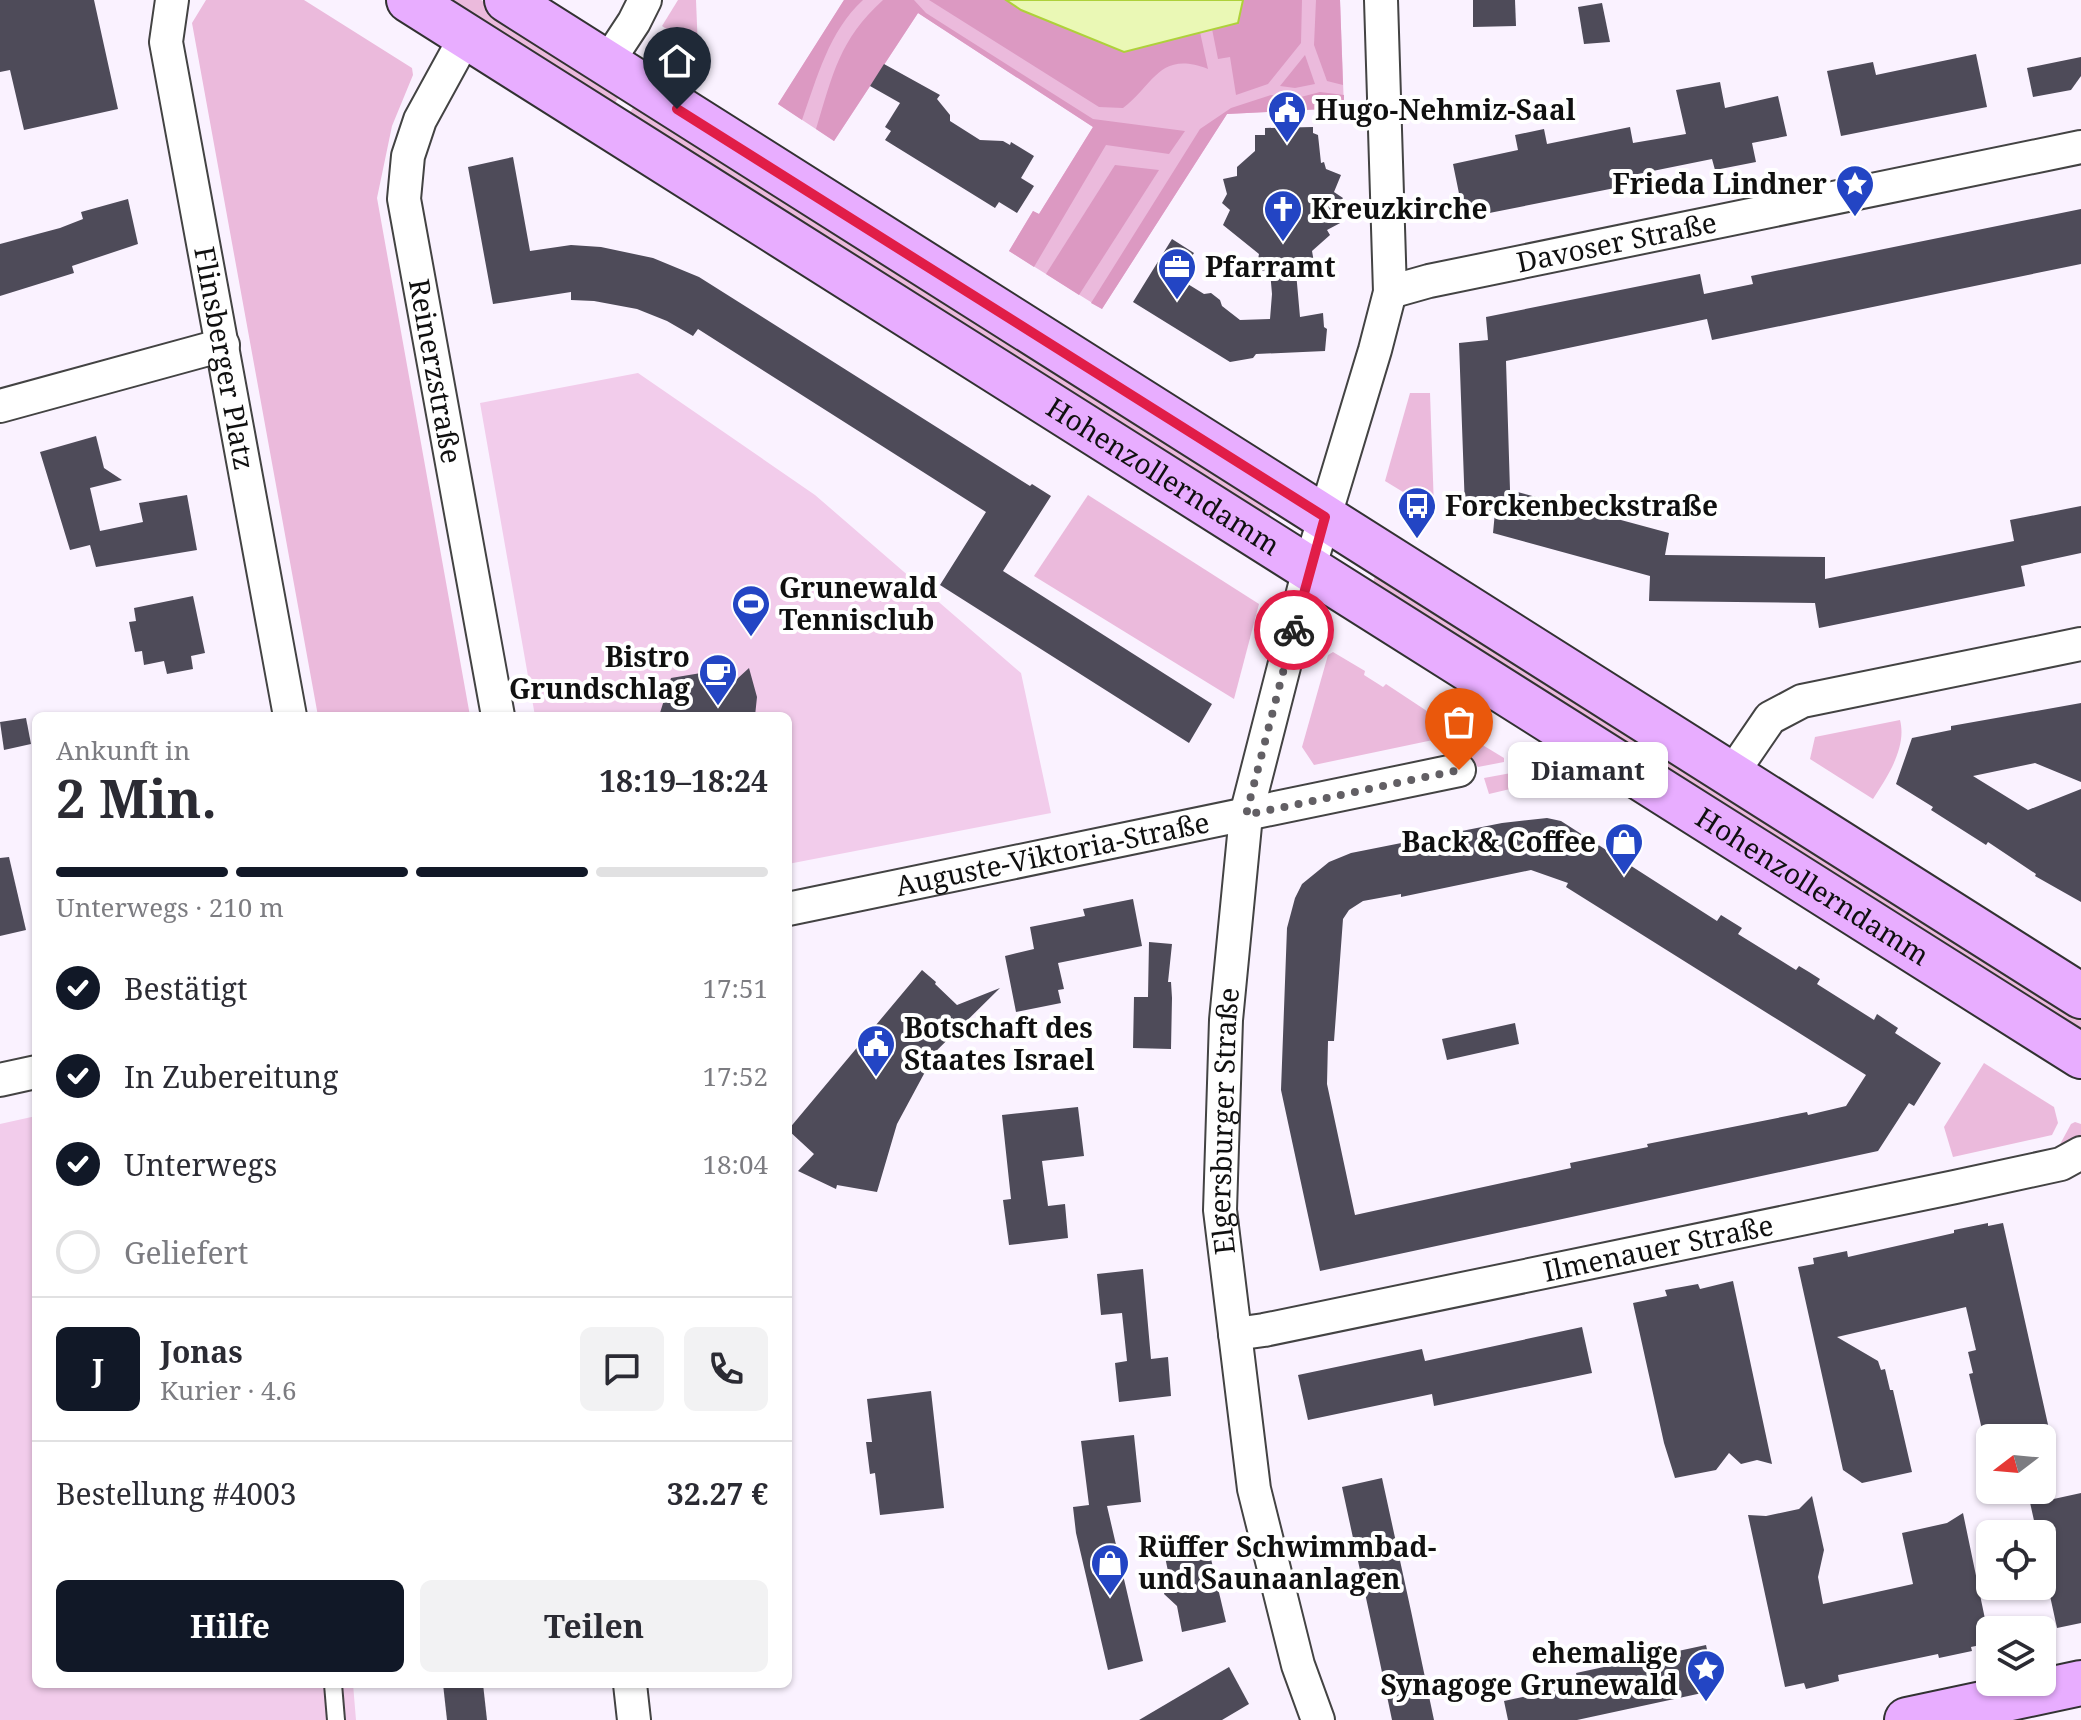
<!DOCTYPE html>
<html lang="de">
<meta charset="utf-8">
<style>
:root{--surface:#fff;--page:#f2f2f3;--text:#2b2b33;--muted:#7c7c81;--line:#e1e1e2;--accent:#111827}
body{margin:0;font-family:"Noto Serif",serif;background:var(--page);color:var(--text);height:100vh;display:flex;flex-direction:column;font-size:30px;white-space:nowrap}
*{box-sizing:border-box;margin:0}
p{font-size:26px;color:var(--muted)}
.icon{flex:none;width:44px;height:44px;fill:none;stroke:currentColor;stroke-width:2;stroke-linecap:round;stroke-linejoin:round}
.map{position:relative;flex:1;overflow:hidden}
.side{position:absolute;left:32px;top:712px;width:760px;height:976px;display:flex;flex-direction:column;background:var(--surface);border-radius:12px;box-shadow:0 2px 6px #0004}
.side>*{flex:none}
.needle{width:52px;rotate:254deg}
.tools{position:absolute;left:1976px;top:1424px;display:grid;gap:16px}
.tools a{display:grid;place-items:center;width:80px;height:80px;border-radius:12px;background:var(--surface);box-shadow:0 2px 6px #0004;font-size:40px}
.pin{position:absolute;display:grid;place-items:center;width:68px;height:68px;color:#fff;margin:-82px -34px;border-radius:50% 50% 50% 0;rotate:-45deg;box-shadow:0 0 8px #0007}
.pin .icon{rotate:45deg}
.courier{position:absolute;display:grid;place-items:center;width:80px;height:80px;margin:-40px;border:6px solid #e11d48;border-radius:50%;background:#fff;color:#222;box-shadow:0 2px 10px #0007}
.bubble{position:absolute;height:56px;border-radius:12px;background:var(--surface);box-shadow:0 2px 6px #0004;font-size:26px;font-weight:700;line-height:56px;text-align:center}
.headline em{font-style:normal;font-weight:700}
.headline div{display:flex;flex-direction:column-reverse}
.headline{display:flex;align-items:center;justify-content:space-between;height:136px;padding:0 24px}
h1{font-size:52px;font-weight:700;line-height:60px}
.bar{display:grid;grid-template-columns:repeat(4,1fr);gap:12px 8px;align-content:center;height:96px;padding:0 24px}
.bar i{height:10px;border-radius:6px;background:var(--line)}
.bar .active{background:var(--accent)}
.bar p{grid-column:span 4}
.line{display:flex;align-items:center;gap:20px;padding:0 24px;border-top:2px solid var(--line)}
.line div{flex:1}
.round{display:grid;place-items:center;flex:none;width:84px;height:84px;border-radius:12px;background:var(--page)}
ol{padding:0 24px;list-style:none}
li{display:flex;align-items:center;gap:24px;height:88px}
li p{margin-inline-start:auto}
li .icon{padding:8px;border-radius:50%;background:var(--accent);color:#fff;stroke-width:4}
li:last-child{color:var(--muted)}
li i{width:44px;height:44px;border:4px solid var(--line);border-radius:50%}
.cta{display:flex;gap:16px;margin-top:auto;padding:16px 24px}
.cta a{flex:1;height:92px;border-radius:12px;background:var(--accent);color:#fff;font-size:32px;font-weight:700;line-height:92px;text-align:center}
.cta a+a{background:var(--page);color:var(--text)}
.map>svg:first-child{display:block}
.green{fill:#ebbadc}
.forest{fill:#dc99c2}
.pitch{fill:#f2cceb}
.water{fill:#eaf8b5;stroke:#aed13a;stroke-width:2}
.building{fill:#4e4b59;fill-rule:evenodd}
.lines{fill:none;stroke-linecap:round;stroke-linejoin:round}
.lane-casing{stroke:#434343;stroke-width:20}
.street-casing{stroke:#434343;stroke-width:36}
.secondary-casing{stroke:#323232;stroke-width:48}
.lane{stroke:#fff;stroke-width:16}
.street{stroke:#fff;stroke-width:32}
.secondary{stroke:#e8adff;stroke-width:44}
.done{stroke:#625f64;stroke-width:8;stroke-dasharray:0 14.4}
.route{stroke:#e11d48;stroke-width:10}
.labels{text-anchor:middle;stroke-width:8;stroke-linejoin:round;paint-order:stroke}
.poi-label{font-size:28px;font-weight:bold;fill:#101010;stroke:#fff;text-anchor:start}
.street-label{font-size:28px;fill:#101010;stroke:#fff}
</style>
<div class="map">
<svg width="2081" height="1720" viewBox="0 0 2081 1720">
<rect width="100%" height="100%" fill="#faf2ff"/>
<g class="green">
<polygon points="206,0 304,0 412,68 413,75 392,126 377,198 470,716 318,716 192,23"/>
<polygon points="442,0 481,0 623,90 612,108"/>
<polygon points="678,0 696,0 698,50 662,26"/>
<polygon points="844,0 1006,0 1021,10 1124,52 1238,23 1243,0 1340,0 1344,108 1227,114 1102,309 1009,251 1033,211 1039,214 1093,127 918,13 834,141 778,104"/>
<polygon points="639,99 1272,501 1268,525 626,118"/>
<polygon points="1410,393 1430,393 1434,508 1431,509 1385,481"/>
<polygon points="1088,495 1259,604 1234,699 1034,576"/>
<polygon points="1377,568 2081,1012 2081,1028 2076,1036 1371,590"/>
<polygon points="1333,652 1365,671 1364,675 1383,687 1386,684 1439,719 1439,722 1430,733 1433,740 1314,765 1302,747 1328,655"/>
<path d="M1900,720C1907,747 1888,776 1873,799L1810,759L1815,737Z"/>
<polygon points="1466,735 1504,758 1504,762 1478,767 1471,759"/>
<polygon points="1522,771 1534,779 1535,783 1489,794 1484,778"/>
<polygon points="1984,1063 2054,1107 2058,1123 2052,1135 1953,1157 1944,1127"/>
<polygon points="2075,1122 2081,1124 2081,1143 2058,1148 2071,1124"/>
</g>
<g class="forest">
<path d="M844,0H863C829,31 817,78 802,120L778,104Z"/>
<path d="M883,0H914L926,13L1093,119L1185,131L1169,154L1106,145L1034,267L1009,251L1033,211L1039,214L1093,127L918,13L834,141L816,129C833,74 839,40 883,0Z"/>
<path d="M929,0H1006L1021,10L1124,52L1200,32L1208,69C1159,50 1154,85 1123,108L1099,107Z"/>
<polygon points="1243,0 1302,0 1301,43 1268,84 1236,95 1230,57 1218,59 1212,29 1238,23"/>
<polygon points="1316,0 1340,0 1343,85 1327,81 1314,45"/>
<polygon points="1305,55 1315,84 1295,88 1280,86"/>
<polygon points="1320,92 1344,95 1344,108 1227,114 1102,309 1091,303 1200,129 1231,108 1271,95 1297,98"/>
<polygon points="1115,165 1159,170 1079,295 1046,274"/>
</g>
<g class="pitch">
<polygon points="638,373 815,495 1021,673 1051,813 788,864 788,716 535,716 480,403"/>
<polygon points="36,1116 36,1684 353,1684 356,1720 0,1720 0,1124"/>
</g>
<polygon class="water" points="1006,0 1243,0 1238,23 1124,52 1021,10"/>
<g class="building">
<polygon points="0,0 94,0 118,109 24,130 10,70 0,72"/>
<polygon points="1473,0 1515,0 1516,26 1473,27"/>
<polygon points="1602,3 1610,42 1584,44 1578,7"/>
<polygon points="1976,54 1987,107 1841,136 1827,71 1873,62 1876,75"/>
<polygon points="2081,57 2081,76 2071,90 2033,97 2027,68"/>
<polygon points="884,64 940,95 937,99 950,115 950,121 980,140 1003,141 1010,145 1011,142 1034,156 1021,178 1034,186 1017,213 999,202 995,208 885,140 891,131 885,127 900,103 870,86"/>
<polygon points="1720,82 1725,108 1778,96 1787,136 1752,143 1756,162 1715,170 1712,159 1623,177 1625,186 1464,218 1453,164 1518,150 1515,135 1544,129 1547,144 1630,127 1633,143 1686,134 1676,90"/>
<polygon points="1313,127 1313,133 1318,135 1321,163 1324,162 1326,169 1341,175 1334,192 1343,198 1337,207 1344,221 1327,230 1330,235 1312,251 1315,268 1296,272 1300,317 1323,313 1324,327 1327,329 1325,351 1256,354 1253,358 1230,362 1133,302 1172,239 1194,253 1178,278 1204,294 1211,293 1220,300 1222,306 1240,320 1270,319 1272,294 1270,271 1256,270 1259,254 1223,225 1230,210 1222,203 1227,194 1223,179 1237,176 1237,167 1255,151 1255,135 1265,135 1265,128"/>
<polygon points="513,157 530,251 571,245 601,247 653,258 699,277 1030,486 1032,484 1051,496 1003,571 1212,704 1189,743 940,585 986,512 698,329 693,336 667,321 637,309 594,301 571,300 571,292 493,304 468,167"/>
<polygon points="128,199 138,244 72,266 74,273 0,296 0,244 60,228 83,219 81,212"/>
<polygon points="2081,209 2081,264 1712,340 1707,319 1506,361 1510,490 1669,533 1665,555 1825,557 1825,579 2014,541 2010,520 2081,506 2081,553 2021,566 2025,586 1819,628 1815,603 1649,601 1650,576 1493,533 1495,512 1465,509 1459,343 1488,340 1486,317 1700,274 1704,294 1753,284 1751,276"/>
<polygon points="96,436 104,468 122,480 90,488 100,531 143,522 139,503 187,495 197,550 96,567 90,545 70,550 40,452"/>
<polygon points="193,596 205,653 191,656 193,669 167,674 164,661 144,665 142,651 135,652 129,622 136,621 134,608"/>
<polygon points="749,668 757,697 755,716 659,716 671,678 725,669 737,679"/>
<polygon points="2081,703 2081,782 2035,763 1973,776 2028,810 2081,789 2081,902 2035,876 2036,874 1988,842 1986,845 1931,810 1933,807 1896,784 1912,738 1951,730 1951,726"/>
<polygon points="26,718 31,744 4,750 0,722"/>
<path d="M1547,818L1561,821L1717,921L1721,915L1742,928L1738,934L1796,970L1799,966L1809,972L1820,979L1817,984L1874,1020L1877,1014L1898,1028L1895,1033L1941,1063L1914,1106L1909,1103L1878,1151L1320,1271L1281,1090L1287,928L1295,898L1302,884L1329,862L1351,853L1502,823ZM1531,870L1568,883L1566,887L1866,1075L1846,1106L1808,1115L1807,1112L1647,1144L1648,1147L1570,1163L1571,1168L1355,1215L1327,1084L1328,1041H1334L1343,919L1349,910L1363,901L1401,894V897Z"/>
<polygon points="9,857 26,930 0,936 0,858"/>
<polygon points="1133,899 1142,946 1058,963 1064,989 1058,990 1061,1003 1016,1012 1005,956 1034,949 1030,927 1085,916 1083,909"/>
<polygon points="1149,942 1172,944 1168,982 1171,982 1172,998 1171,1049 1133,1048 1134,997 1148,997"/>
<polygon points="922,970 936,982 935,984 957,1005 1000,988 927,1060 932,1059 897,1124 877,1192 837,1185 836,1189 798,1171 814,1154 788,1130"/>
<polygon points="1515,1023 1519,1044 1447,1060 1442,1039"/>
<polygon points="1078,1107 1084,1156 1042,1161 1048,1206 1065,1204 1068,1238 1009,1245 1003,1200 1011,1199 1002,1115"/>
<polygon points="1988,1223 1988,1226 2003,1223 2051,1438 1984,1438 1969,1374 1973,1373 1968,1352 1976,1350 1966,1307 1837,1337 1878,1361 1881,1370 1885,1369 1890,1390 1893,1390 1912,1472 1862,1483 1843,1470 1798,1267 1814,1264 1813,1258 1847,1251 1848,1257 1954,1233 1954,1230"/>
<polygon points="1143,1269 1151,1359 1168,1357 1171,1396 1119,1402 1115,1363 1127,1361 1122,1313 1101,1315 1097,1274"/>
<polygon points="1733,1281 1772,1464 1757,1460 1741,1464 1729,1453 1716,1470 1675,1478 1664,1443 1633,1303 1667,1296 1665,1290 1698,1284 1700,1289"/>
<polygon points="1582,1327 1592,1373 1434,1406 1432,1394 1308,1420 1298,1375 1422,1349 1425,1361"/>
<polygon points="931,1391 944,1508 880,1515 875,1473 870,1474 866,1442 872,1442 867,1399"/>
<polygon points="1134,1435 1141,1502 1107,1506 1143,1661 1108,1670 1076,1533 1073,1507 1089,1505 1081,1441"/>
<polygon points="1382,1478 1411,1611 1434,1720 1392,1720 1379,1658 1342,1487"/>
<polygon points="2081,1493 2081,1623 2057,1628 2042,1559 2042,1534 2037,1534 2029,1498 2049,1500"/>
<polygon points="1812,1496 1824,1550 1818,1577 1823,1604 1913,1584 1902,1533 1947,1523 1963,1513 1990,1643 1971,1647 1972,1651 1939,1658 1938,1654 1838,1675 1839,1681 1806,1689 1804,1683 1785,1687 1748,1515 1766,1516 1799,1509"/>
<polygon points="1207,1542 1226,1622 1182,1632 1177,1606 1164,1594 1169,1576 1164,1552"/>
<polygon points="1706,1645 1716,1690 1577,1720 1508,1720 1504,1701 1579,1685 1576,1673"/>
<polygon points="1229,1667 1249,1704 1222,1720 1139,1720"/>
<polygon points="443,1684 483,1684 487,1720 447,1720"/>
</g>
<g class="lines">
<g class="lane-casing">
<polyline id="lane" points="333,1684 336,1720"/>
</g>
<g class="street-casing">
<g id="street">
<path id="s1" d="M172,0L166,42L290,716"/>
<path id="s2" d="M466,36L420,120L408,156L404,199L498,716"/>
<polyline points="607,63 634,22 645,0"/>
<path id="s3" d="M1390,292L1429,281L2081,147"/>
<polyline points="0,406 223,345"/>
<polyline points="1731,775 1770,718 1802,701 2081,644"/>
<path id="s4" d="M788,909L1459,770"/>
<polyline points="0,1080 36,1072"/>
<path id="s5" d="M1235,1334L1264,1330L1955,1187L2061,1164L2081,1153"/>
<polyline points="630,1684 634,1720"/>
<path id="s6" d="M1318,1720L1298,1665L1254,1489L1220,1210L1226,1020L1246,815L1309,569L1375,350L1390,292L1381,0"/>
</g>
</g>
<g class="secondary-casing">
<g id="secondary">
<path id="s7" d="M409,0L2081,1056"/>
<polyline points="507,0 2081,996"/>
<polyline points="1907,1720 2081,1683"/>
</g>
</g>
<use href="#lane" class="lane"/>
<use href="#street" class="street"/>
<use href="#secondary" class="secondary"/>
</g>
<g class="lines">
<polyline class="done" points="1294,630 1246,815 1459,770"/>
<polyline class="route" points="677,109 1325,517 1294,630"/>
</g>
<defs>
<g id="civic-pin" transform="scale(2)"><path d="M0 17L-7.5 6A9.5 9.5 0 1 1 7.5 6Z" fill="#2345c4" stroke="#fff"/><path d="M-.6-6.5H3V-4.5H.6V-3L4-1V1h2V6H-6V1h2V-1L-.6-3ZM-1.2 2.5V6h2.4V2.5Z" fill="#fff"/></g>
<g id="sight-pin" transform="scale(2)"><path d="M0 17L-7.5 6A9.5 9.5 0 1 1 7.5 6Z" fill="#2345c4" stroke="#fff"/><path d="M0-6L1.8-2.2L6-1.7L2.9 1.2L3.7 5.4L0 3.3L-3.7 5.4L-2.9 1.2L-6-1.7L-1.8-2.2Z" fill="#fff"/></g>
<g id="church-pin" transform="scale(2)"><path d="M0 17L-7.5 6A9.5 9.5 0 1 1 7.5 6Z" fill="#2345c4" stroke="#fff"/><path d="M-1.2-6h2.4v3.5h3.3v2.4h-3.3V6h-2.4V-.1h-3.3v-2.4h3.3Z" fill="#fff"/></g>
<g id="office-pin" transform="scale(2)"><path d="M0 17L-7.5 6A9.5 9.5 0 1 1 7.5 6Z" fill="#2345c4" stroke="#fff"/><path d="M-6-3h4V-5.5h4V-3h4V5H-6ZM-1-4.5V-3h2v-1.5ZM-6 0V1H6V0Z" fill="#fff"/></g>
<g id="bus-pin" transform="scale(2)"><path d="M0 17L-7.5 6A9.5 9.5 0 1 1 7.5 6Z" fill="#2345c4" stroke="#fff"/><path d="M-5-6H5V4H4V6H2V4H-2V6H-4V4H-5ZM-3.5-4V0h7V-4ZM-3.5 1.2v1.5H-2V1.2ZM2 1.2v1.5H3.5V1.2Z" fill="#fff"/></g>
<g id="stadium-pin" transform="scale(2)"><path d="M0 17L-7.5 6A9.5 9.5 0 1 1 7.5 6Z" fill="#2345c4" stroke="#fff"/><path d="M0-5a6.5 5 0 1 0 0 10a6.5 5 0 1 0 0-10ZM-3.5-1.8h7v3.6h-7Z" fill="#fff"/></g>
<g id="cafe-pin" transform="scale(2)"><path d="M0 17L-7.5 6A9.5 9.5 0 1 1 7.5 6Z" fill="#2345c4" stroke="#fff"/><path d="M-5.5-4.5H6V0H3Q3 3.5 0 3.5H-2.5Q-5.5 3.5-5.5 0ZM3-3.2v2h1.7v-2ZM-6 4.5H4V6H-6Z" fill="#fff"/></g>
<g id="shop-pin" transform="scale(2)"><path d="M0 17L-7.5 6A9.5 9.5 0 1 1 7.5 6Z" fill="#2345c4" stroke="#fff"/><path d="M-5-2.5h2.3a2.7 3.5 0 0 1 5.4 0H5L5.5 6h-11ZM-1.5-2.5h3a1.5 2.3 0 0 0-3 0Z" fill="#fff"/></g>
</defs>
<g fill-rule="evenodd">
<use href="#civic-pin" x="1287" y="110"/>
<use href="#sight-pin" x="1855" y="184"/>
<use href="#church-pin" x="1283" y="209"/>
<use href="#office-pin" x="1177" y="267"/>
<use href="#bus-pin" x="1417" y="506"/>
<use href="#stadium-pin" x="751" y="604"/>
<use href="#cafe-pin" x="718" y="673"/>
<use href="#shop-pin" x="1624" y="842"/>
<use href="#civic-pin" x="876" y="1044"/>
<use href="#shop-pin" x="1110" y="1563"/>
<use href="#sight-pin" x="1706" y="1669"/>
</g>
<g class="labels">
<g class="poi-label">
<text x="1315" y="120">Hugo-Nehmiz-Saal</text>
<text x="1827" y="194" text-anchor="end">Frieda Lindner</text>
<text x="1311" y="219">Kreuzkirche</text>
<text x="1205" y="277">Pfarramt</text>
<text x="1445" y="516">Forckenbeckstraße</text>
<text x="779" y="598">Grunewald<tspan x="779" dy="32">Tennisclub</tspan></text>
<text x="690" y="667" text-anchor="end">Bistro<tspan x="690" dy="32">Grundschlag</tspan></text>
<text x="1596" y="852" text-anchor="end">Back &amp; Coffee</text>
<text x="904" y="1038">Botschaft des<tspan x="904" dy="32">Staates Israel</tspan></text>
<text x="1138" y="1557">Rüffer Schwimmbad-<tspan x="1138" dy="32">und Saunaanlagen</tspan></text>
<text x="1678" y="1663" text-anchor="end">ehemalige<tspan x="1678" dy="32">Synagoge Grunewald</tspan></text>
</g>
<g class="street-label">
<text dy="10" stroke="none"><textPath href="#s3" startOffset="232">Davoser Straße</textPath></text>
<text dy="10" stroke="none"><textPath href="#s1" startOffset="364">Flinsberger Platz</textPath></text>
<text dy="10" stroke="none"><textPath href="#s2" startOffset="352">Reinerzstraße</textPath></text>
<text dy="10" stroke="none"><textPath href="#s7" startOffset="892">Hohenzollerndamm</textPath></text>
<text dy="10" stroke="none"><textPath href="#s4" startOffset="270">Auguste-Viktoria-Straße</textPath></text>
<text dy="10" stroke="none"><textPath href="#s7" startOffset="1660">Hohenzollerndamm</textPath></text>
<text dy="10" stroke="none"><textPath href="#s6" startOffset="610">Elgersburger Straße</textPath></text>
<text dy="10" stroke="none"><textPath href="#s5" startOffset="432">Ilmenauer Straße</textPath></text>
</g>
</g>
</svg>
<div class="tools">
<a><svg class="needle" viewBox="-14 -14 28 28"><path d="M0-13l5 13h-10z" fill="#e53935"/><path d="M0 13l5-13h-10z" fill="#7c7c81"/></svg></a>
<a><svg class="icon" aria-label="locate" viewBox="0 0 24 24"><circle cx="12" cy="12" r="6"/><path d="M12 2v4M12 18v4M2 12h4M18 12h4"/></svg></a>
<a><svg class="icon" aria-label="layers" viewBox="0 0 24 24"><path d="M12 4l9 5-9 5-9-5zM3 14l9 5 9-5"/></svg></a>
</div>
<div class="pin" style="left:1459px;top:770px;background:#ea580c"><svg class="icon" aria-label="bag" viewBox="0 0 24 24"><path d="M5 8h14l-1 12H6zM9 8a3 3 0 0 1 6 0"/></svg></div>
<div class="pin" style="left:677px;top:109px;background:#1f2937"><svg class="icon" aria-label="home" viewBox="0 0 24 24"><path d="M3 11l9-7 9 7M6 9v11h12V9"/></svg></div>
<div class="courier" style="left:1294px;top:630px"><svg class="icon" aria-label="bike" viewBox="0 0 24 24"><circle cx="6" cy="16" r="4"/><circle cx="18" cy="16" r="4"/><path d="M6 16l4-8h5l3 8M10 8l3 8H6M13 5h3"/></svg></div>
<div class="bubble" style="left:1508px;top:742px;width:160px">Diamant</div>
<section class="side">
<div class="headline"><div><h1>2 Min.</h1><p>Ankunft in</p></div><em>18:19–18:24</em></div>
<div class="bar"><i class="active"></i><i class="active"></i><i class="active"></i><i></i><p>Unterwegs · 210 m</p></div>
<ol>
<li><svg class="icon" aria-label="check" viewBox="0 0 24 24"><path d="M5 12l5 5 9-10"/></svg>Bestätigt<p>17:51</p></li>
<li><svg class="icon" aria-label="check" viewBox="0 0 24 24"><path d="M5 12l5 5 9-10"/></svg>In Zubereitung<p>17:52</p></li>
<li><svg class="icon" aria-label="check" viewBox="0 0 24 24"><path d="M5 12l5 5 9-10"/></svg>Unterwegs<p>18:04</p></li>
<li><i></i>Geliefert</li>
</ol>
<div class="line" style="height:144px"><b class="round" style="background:var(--accent);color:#fff">J</b><div><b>Jonas</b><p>Kurier · 4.6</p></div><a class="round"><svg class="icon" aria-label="chat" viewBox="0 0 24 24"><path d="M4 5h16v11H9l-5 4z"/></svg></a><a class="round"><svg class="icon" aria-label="phone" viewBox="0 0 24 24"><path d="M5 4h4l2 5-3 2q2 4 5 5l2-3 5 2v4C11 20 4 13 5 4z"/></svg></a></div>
<div class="line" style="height:104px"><div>Bestellung #4003</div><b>32.27 €</b></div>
<div class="cta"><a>Hilfe</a><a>Teilen</a></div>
</section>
</div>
